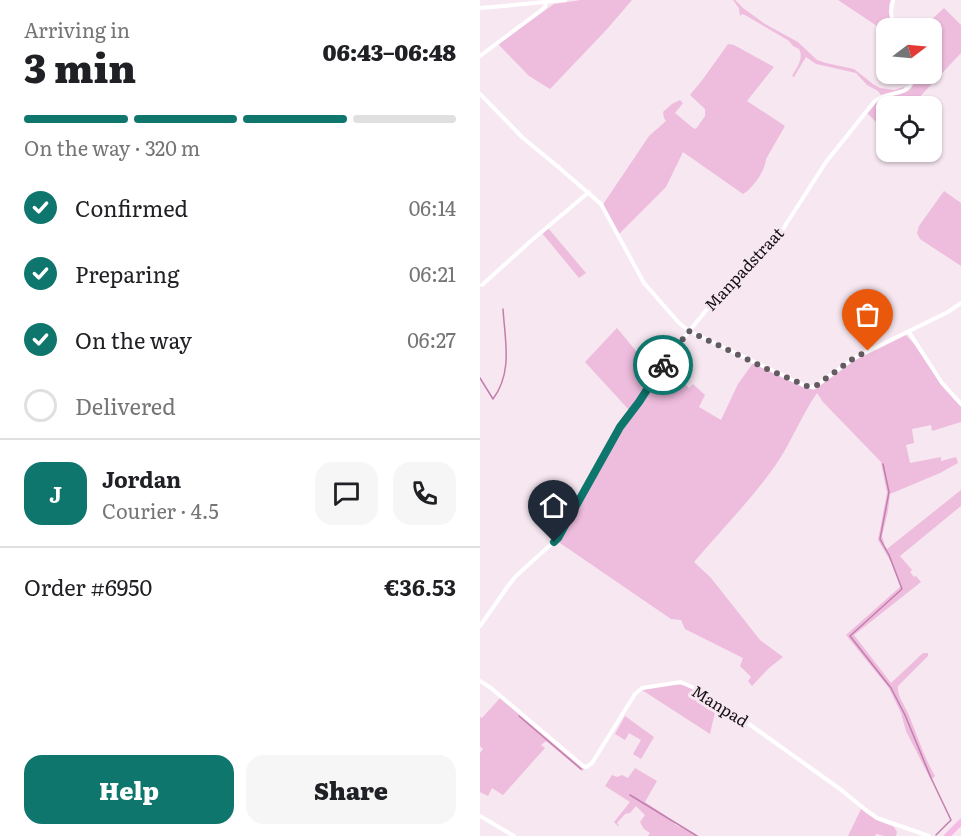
<!DOCTYPE html>
<meta charset="utf-8">
<style>
:root{--surface:#fff;--page:#f6f6f6;--text:#202124;--muted:#757577;--line:#e0e0e0;--accent:#0f766e}
body{margin:0;font-family:Literata,serif;background:var(--page);color:var(--text);height:100vh;display:flex;flex-direction:column;font-size:22px;white-space:nowrap}
*{box-sizing:border-box;margin:0}
p{font-size:20px;color:var(--muted)}
.icon{flex:none;width:33px;height:33px;fill:none;stroke:currentColor;stroke-width:2;stroke-linecap:round;stroke-linejoin:round}
.map{position:relative;flex:1;overflow:hidden}
.sheet{display:flex;flex-direction:column;background:var(--surface);width:480px}
.sheet>*{flex:none}
.needle{width:39px;rotate:74deg}
.controls{position:absolute;left:396px;top:18px;display:grid;gap:12px}
.controls a{display:grid;place-items:center;width:66px;height:66px;border-radius:12px;background:var(--surface);box-shadow:0 2px 4px #0004;font-size:30px}
.pin{position:absolute;display:grid;place-items:center;width:51px;height:51px;color:#fff;margin:-62px -26px;border-radius:50% 50% 50% 0;rotate:-45deg;box-shadow:0 0 6px #0007}
.pin .icon{rotate:45deg}
.courier{position:absolute;display:grid;place-items:center;width:60px;height:60px;margin:-30px;border:4px solid #0f766e;border-radius:50%;background:#fff;color:#222;box-shadow:0 2px 8px #0007}
.head em{font-style:normal;font-weight:800}
.head div{display:flex;flex-direction:column-reverse}
.head{display:flex;align-items:center;justify-content:space-between;height:102px;padding:0 24px}
h1{font-size:39px;font-weight:800;line-height:45px}
.bar{display:grid;grid-template-columns:repeat(4,1fr);gap:9px 6px;align-content:center;height:72px;padding:0 24px}
.bar i{height:8px;border-radius:4px;background:var(--line)}
.bar .current{background:var(--accent)}
.bar p{grid-column:span 4}
.line{display:flex;align-items:center;gap:15px;padding:0 24px;border-top:2px solid var(--line)}
.line div{flex:1}
.round{display:grid;place-items:center;flex:none;width:63px;height:63px;border-radius:18px;background:var(--page)}
ol{padding:0 24px;list-style:none}
li{display:flex;align-items:center;gap:18px;height:66px}
li p{margin-inline-start:auto}
li .icon{padding:6px;border-radius:50%;background:var(--accent);color:#fff;stroke-width:4}
li:last-child{color:var(--muted)}
li i{width:33px;height:33px;border:3px solid var(--line);border-radius:50%}
.cta{display:flex;gap:12px;margin-top:auto;padding:12px 24px}
.cta a{flex:1;height:69px;border-radius:18px;background:var(--accent);color:#fff;font-size:24px;font-weight:800;line-height:69px;text-align:center}
.cta a+a{background:var(--page);color:var(--text)}
main{display:flex;flex:1;min-height:0}
.map>svg:first-child{display:block}
.green{fill:#eebcdd}
.lines{fill:none;stroke-linecap:round;stroke-linejoin:round}
.stream{stroke:#c37eae;stroke-width:1.5}
.street{stroke:#fff;stroke-width:4}
.primary{stroke:#f7b9e5;stroke-width:6}
.done{stroke:#645b61;stroke-width:6;stroke-dasharray:0 10.8}
.route{stroke:#0f766e;stroke-width:8}
.labels{text-anchor:middle;stroke-width:6;stroke-linejoin:round;paint-order:stroke}
.street-label{font-size:16px;fill:#151013;stroke:#f7e7f1}
</style>
<main>
<section class="sheet">
<div class="head"><div><h1>3 min</h1><p>Arriving in</p></div><em>06:43–06:48</em></div>
<div class="bar"><i class="current"></i><i class="current"></i><i class="current"></i><i></i><p>On the way · 320 m</p></div>
<ol>
<li><svg class="icon" aria-label="check" viewBox="0 0 24 24"><path d="M5 12l5 5 9-10"/></svg>Confirmed<p>06:14</p></li>
<li><svg class="icon" aria-label="check" viewBox="0 0 24 24"><path d="M5 12l5 5 9-10"/></svg>Preparing<p>06:21</p></li>
<li><svg class="icon" aria-label="check" viewBox="0 0 24 24"><path d="M5 12l5 5 9-10"/></svg>On the way<p>06:27</p></li>
<li><i></i>Delivered</li>
</ol>
<div class="line" style="height:108px"><b class="round" style="background:var(--accent);color:#fff">J</b><div><b>Jordan</b><p>Courier · 4.5</p></div><a class="round"><svg class="icon" aria-label="chat" viewBox="0 0 24 24"><path d="M4 5h16v11H9l-5 4z"/></svg></a><a class="round"><svg class="icon" aria-label="phone" viewBox="0 0 24 24"><path d="M5 4h4l2 5-3 2q2 4 5 5l2-3 5 2v4C11 20 4 13 5 4z"/></svg></a></div>
<div class="line" style="height:78px"><div>Order #6950</div><b>€36.53</b></div>
<div class="cta"><a>Help</a><a>Share</a></div>
</section>
<div class="map">
<svg width="481" height="836" viewBox="0 0 481 836">
<rect width="100%" height="100%" fill="#f7e7f1"/>
<g class="green">
<polygon points="101,0 152,0 128,28 70,89 49,76 18,44 74,4"/>
<path d="M253,0H255L263,8L285,24L318,42L337,60L346,63L374,69L393,84L400,88L414,90L424,87V89L401,95L398,91L387,85L376,73L336,64L326,57L314,77L312,76C317,67 324,59 319,49L313,46L309,41L265,15L262,14L260,16L259,8Z"/>
<polygon points="358,0 411,0 409,5 412,28 406,28 406,32"/>
<polygon points="464,8 481,25 481,53 431,106 406,106 406,132 387,113 401,98 428,90 430,88 435,74 452,74 452,39 454,40 461,31 450,21"/>
<path d="M248,44L254,45L294,67L267,101L305,126L286,159C285,171 273,188 263,194L203,152L186,187L139,234L123,206L124,203L169,136L186,121L184,118L183,112L192,104L200,100L203,103L195,113L213,128L216,129L225,116V109L210,95L223,79Z"/>
<polygon points="464,191 481,203 481,266 440,239 437,233 439,226"/>
<polygon points="68,228 106,273 99,278 62,233"/>
<polygon points="137,328 175,374 150,411 105,362"/>
<path d="M426,335L434,344L461,384L481,407V422L452,431L451,425L432,429L434,443L426,445L430,463L461,457V461L476,457L478,463L460,473L410,494L408,511L402,536L405,546L407,549L481,490V506L420,556L432,570L430,572L434,577L436,576L441,582L374,635L411,683L443,653H448V656L418,686C417,696 424,704 428,713C437,734 443,756 455,776L451,780L426,731L421,713L409,688L366,635L421,586L411,562L398,540L407,493L401,462L343,402L337,393C321,416 311,443 295,466C271,500 241,530 214,562L231,578L280,640L303,657L289,668L272,686L268,681L271,677L260,666L263,658L205,629L201,620L191,619L77,541L139,433L191,357L204,370L198,377L209,388L213,384L225,395L219,407L241,420L258,384L273,363L334,390L374,361Z"/>
<path d="M191,684C208,683 224,694 237,703L230,734L162,690Z"/>
<polygon points="20,698 104,769 102,771 66,741 61,745 65,748 23,795 12,788 8,796 0,792 0,753 3,749 0,746 0,717 2,718"/>
<polygon points="145,716 174,737 161,759 153,754 161,740 149,733 145,740 135,734"/>
<polygon points="155,768 177,781 165,802 186,816 196,825 218,836 168,836 170,833 164,829 160,822 165,815 156,806 150,813 145,814 137,823 139,825 138,826 134,822 150,802 125,786 132,775 137,777 142,775 148,778"/>
<polygon points="381,809 399,821 414,827 417,832 416,836 405,836 396,834 395,836 368,836"/>
</g>
<g class="lines">
<g class="stream">
<path d="M0,378L13,399C33,372 25,341 23,309"/>
<polyline points="403,464 409,492 400,539 409,555 422,589 370,636 411,688 425,715 451,778 471,820 456,835"/>
<polyline points="39,716 101,769"/>
<polyline points="150,795 217,836"/>
</g>
<g class="street">
<polyline points="0,8 24,6 85,0"/>
<polyline points="413,28 411,11 413,0"/>
<polyline points="0,56 59,12 65,7 66,3"/>
<polyline points="0,94 43,138 76,165 121,204 164,283 199,323 209,331 325,386 332,387 337,385 374,358 468,312 481,303"/>
<polyline points="2,285 52,240 109,192"/>
<polyline points="429,332 462,383 481,404"/>
<path d="M0,626L28,586L36,576L78,538L140,427L159,402L176,374L203,339L236,298L301,232L346,162L394,102C410,88 431,100 434,74"/>
<polyline points="0,681 11,688 103,766 106,767 112,763 155,694 162,688 201,682 227,694 360,789 387,811 397,818 449,836"/>
<polyline points="0,816 34,836"/>
</g>
<polyline class="primary" points="467,836 481,822"/>
</g>
<g class="lines">
<polyline class="done" points="183,365 209,331 287,369 329,387 337,385 374,358 388,351"/>
<polyline class="route" points="74,542 78,538 140,427 159,402 183,365"/>
</g>
<g class="labels">
<g class="street-label">
<text transform="translate(264 269) rotate(-47)" y="6">Manpadstraat</text>
<text transform="translate(240 706) rotate(32)" y="6">Manpad</text>
</g>
</g>
</svg>
<div class="controls">
<a><svg class="needle" viewBox="-14 -14 28 28"><path d="M0-13l5 13h-10z" fill="#e53935"/><path d="M0 13l5-13h-10z" fill="#757577"/></svg></a>
<a><svg class="icon" aria-label="locate" viewBox="0 0 24 24"><circle cx="12" cy="12" r="6"/><path d="M12 2v4M12 18v4M2 12h4M18 12h4"/></svg></a>
</div>
<div class="pin" style="left:388px;top:351px;background:#ea580c"><svg class="icon" aria-label="bag" viewBox="0 0 24 24"><path d="M5 8h14l-1 12H6zM9 8a3 3 0 0 1 6 0"/></svg></div>
<div class="pin" style="left:74px;top:542px;background:#1f2937"><svg class="icon" aria-label="home" viewBox="0 0 24 24"><path d="M3 11l9-7 9 7M6 9v11h12V9"/></svg></div>
<div class="courier" style="left:183px;top:365px"><svg class="icon" aria-label="bike" viewBox="0 0 24 24"><circle cx="6" cy="16" r="4"/><circle cx="18" cy="16" r="4"/><path d="M6 16l4-8h5l3 8M10 8l3 8H6M13 5h3"/></svg></div>
</div>
</main>
